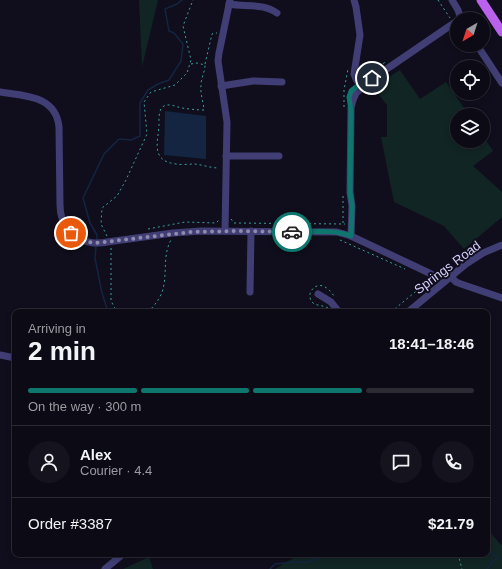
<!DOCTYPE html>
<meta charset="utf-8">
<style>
:root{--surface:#0c0a15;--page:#15131e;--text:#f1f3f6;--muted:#9a9aa0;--line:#2c2b34;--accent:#0f766e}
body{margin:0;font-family:Helvetica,sans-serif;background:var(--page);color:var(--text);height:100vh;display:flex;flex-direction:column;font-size:15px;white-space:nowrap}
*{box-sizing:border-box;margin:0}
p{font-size:13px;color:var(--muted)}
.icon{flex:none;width:22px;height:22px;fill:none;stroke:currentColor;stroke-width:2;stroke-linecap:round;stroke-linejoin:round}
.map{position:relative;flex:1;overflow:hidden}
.panel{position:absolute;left:12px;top:309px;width:478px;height:248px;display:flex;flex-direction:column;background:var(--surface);border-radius:8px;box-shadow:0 2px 6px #0003,0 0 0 1px var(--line)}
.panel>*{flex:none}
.needle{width:26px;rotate:219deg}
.controls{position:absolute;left:450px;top:12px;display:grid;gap:8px}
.controls a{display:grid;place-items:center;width:40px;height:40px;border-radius:50%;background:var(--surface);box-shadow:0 2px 6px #0003,0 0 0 1px var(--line);font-size:20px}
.pin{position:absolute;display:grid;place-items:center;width:34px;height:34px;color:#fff;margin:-17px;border:2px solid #fff;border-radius:50%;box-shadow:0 1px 4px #0007}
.courier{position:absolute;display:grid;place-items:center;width:40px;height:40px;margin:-20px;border:3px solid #0f766e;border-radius:50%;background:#fff;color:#222;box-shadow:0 1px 5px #0007}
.overview em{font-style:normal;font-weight:700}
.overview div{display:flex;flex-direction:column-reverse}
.overview{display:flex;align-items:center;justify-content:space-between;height:68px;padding:0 16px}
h1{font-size:26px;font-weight:700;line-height:30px}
.bar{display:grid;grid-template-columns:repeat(4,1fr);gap:6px 4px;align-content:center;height:48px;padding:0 16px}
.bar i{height:5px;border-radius:3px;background:var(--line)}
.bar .current{background:var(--accent)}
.bar p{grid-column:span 4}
.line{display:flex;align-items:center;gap:10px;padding:0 16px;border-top:1px solid var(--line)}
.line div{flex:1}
.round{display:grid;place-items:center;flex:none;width:42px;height:42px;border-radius:21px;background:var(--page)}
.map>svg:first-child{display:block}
.green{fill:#112524}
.water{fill:#132540}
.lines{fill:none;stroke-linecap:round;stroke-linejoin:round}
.stream{stroke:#132540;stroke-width:1.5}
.path{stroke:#3aa19c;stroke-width:1;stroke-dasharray:2 3;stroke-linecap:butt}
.minor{stroke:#413e75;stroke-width:7}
.major{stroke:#ba62ec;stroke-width:9}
.done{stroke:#8f8bac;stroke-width:4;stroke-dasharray:0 7.2}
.route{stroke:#0f766e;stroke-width:5}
.labels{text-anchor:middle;stroke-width:4;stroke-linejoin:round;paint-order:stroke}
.street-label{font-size:13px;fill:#d3cef9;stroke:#100e1c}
</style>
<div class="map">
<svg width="502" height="569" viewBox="0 0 502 569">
<rect width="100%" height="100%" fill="#100e1c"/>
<g class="green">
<polygon points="139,0 158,0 142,67"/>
<polygon points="400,70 420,99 446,82 469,115 457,115 457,141 483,141 483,136 493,151 473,166 502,192 502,217 464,249 444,226 394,202 381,137 387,137 387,105 373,87"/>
<polygon points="487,528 499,543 502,545 502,569 275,569 300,554 487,554"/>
<polygon points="149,557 153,569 123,569"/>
</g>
<polygon class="water" points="165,111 206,116 206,159 164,155"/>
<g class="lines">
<g class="stream">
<polyline points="97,241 97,235 90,223 83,198 104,154 119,139 131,140 140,136 140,103 148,90 158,84 169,80 181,61 183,44 174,33 169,31 165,9 177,4 182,0"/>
<polyline points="96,246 95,258 102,293 108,312"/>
<polyline points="487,553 489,552 498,558 492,562 487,569"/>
<polyline points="474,554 478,555 481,554"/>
<polyline points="270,569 275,564 295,562 308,562 329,554"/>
</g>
<g class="path">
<polyline points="438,0 450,18"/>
<path d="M191,64L197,63L205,65C205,72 201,78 201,85C200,93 203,101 204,109V110C196,110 189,109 182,108C176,107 170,103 164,106C158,109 159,120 159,126C157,145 152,161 176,164C182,165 189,164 195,164C203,165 211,168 219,168"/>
<polyline points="205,64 212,34 214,33 217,33"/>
<polyline points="362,75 364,76 387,61"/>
<polyline points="344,107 344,90 348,69"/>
<polyline points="231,219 234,223 345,224"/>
<polyline points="343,223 343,193"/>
<polyline points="148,229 185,222 216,223 219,220"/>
<polyline points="107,236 101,224 102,208 117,196 126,180 147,134 144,102 151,92 175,85 187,73 191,60 183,26 193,0"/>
<polyline points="340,240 405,269"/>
<polyline points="111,248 111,301 117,312"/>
<path d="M328,308C323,305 317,306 313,303C304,294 316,281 325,287C329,289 332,293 334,296"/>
<polyline points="344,308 347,312"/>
<path d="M148,312C154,306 159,300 162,292C168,275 162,256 171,240"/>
<polyline points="391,312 426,283 426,279"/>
<polyline points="458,554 462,569"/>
</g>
<g class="minor">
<polyline points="354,0 356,7 360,35 354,74 356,79 361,88"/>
<polyline points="452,0 458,10 461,19"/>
<path d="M229,4C245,7 263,3 277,13"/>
<polyline points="477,45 502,83"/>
<polyline points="221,86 253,81 282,82"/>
<path d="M0,92C24,96 56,95 59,127L60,205C60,225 73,241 94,243C98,243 103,243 107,242L173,233L201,231L337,232L351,236L427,272L445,281"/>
<polyline points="226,156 279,156"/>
<polyline points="225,231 227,122 218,61 219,53 230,0"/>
<polyline points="351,236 352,206 350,192 351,108 353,100 356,93 375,77 457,21"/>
<polyline points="451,277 456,282 461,284 502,298"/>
<polyline points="250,292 251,231"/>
<polyline points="318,294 331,302 339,312"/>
<polyline points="408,312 466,264 483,253 502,245"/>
<polyline points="0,355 15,358"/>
<polyline points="105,569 123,554"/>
</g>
<polyline class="major" points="481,0 502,32"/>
</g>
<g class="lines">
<path class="done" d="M71,233C79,239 86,242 96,243L191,232L239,231L292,232"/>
<path class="route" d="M292,232C312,232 333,229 351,236L352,206L350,192L351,111L349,97L351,91L356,87L365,81L372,78"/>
</g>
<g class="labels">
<g class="street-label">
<text transform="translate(447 267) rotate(-37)" y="5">Springs Road</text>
</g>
</g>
</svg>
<div class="controls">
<a><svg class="needle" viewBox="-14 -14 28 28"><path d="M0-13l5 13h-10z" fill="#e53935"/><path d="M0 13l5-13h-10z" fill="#9a9aa0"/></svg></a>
<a><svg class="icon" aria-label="locate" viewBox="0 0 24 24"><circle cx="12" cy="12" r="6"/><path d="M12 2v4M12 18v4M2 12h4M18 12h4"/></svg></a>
<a><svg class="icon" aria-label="layers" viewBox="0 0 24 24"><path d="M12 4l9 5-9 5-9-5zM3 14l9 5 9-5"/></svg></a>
</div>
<div class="pin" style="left:71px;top:233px;background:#ea580c"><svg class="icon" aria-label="bag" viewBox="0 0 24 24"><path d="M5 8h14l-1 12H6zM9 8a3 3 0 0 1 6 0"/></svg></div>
<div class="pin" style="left:372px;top:78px;background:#1f2937"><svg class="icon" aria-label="home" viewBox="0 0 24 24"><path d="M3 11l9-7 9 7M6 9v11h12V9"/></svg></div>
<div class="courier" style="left:292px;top:232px"><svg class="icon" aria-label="car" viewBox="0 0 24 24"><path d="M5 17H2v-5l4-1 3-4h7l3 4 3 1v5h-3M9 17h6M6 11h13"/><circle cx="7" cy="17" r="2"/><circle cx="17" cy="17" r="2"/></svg></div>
<section class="panel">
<div class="overview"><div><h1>2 min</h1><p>Arriving in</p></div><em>18:41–18:46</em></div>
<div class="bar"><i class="current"></i><i class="current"></i><i class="current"></i><i></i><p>On the way · 300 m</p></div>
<div class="line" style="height:72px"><a class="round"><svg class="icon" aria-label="person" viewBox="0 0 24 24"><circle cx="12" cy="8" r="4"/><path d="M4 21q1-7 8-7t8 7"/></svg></a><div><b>Alex</b><p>Courier · 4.4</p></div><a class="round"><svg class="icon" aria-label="chat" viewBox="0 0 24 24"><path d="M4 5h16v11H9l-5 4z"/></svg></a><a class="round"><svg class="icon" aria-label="phone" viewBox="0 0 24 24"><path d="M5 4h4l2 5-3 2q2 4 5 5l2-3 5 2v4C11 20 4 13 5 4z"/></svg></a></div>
<div class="line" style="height:52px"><div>Order #3387</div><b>$21.79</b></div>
</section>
</div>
